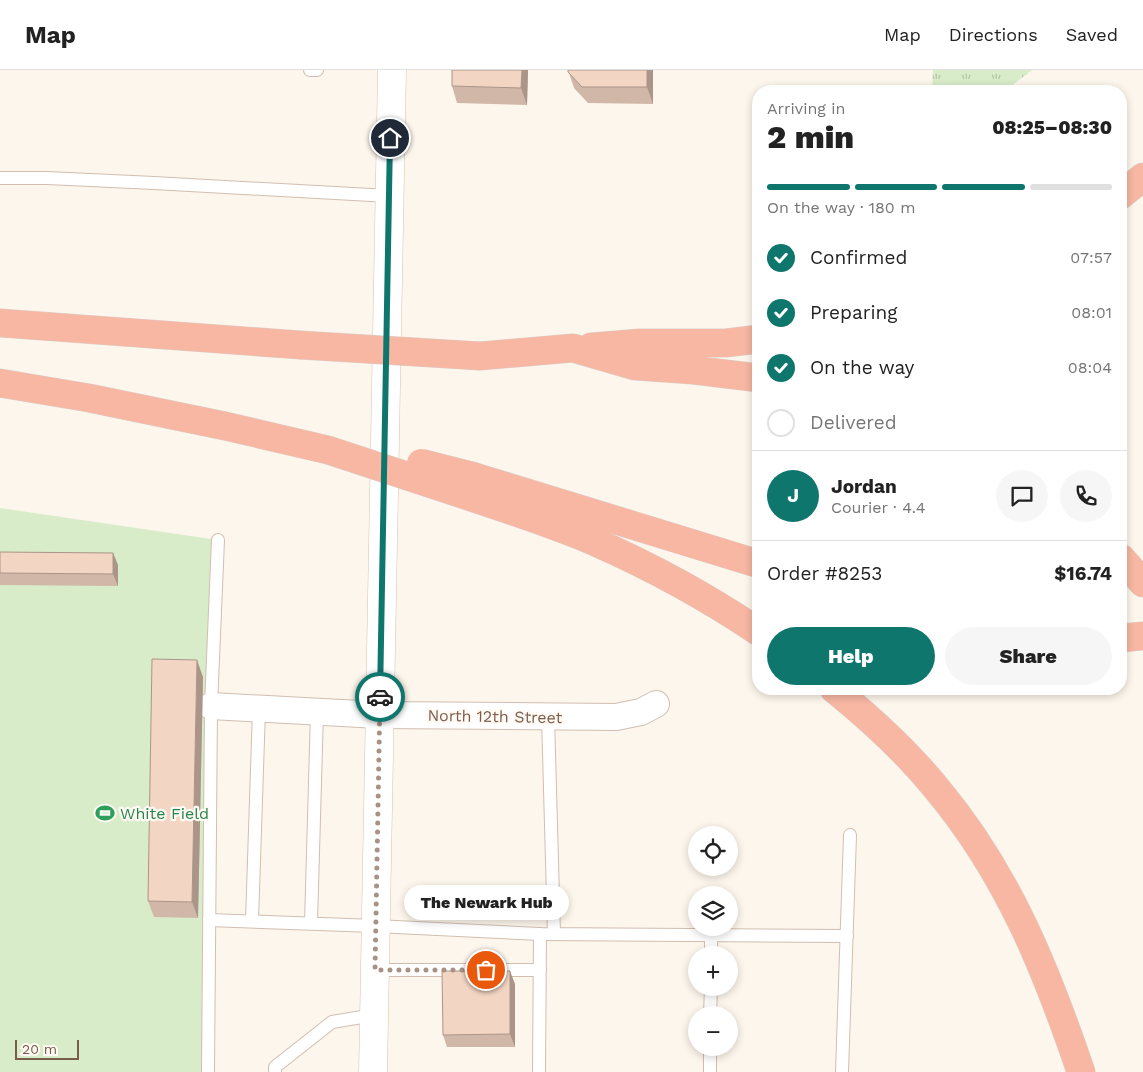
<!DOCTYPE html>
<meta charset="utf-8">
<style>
:root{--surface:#fff;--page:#f6f6f6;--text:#222;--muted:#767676;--line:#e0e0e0;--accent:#0f766e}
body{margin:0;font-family:"Work Sans",sans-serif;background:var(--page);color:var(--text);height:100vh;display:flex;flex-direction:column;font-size:19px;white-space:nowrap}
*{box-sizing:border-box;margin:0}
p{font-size:16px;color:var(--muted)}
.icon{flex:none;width:28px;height:28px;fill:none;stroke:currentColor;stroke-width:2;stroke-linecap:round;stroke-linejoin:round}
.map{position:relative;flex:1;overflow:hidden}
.drawer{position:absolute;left:752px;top:15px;width:375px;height:610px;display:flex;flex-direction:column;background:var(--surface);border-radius:20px;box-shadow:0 2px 8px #0003}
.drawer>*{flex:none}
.buttons{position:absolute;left:688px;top:756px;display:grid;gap:10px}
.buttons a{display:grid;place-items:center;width:50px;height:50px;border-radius:50%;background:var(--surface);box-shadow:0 2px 8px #0003;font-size:25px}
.scale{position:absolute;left:15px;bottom:12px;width:64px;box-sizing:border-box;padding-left:5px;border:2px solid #7a5c4d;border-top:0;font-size:14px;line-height:18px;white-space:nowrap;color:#7a5c4d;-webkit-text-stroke:4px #fffaf3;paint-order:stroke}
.pin{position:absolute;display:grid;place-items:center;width:42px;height:42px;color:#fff;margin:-21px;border:2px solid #fff;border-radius:50%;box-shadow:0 1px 5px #0007}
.courier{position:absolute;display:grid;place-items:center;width:50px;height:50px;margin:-25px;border:4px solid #0f766e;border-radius:50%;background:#fff;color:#222;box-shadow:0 1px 6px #0007}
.bubble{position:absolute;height:35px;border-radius:18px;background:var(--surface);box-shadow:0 2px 8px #0003;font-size:16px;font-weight:800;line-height:35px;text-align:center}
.overview em{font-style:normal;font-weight:800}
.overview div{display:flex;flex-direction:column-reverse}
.overview{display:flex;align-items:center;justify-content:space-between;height:85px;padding:0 15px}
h1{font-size:32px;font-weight:800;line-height:38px}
.bar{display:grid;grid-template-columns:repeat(4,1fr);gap:8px 5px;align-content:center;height:60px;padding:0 15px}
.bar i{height:6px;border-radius:4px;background:var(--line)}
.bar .on{background:var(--accent)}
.bar p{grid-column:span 4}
.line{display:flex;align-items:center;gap:12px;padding:0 15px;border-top:1px solid var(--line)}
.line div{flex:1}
.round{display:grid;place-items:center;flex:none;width:52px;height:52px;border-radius:26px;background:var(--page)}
ol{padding:0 15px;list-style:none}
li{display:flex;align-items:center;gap:15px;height:55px}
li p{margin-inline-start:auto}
li .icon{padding:5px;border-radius:50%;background:var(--accent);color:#fff;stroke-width:4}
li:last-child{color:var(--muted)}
li i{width:28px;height:28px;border:2px solid var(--line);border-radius:50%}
.button{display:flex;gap:10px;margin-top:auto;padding:10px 15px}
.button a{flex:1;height:58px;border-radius:30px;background:var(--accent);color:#fff;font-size:20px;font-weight:800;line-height:58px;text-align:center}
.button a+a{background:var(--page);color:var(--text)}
header{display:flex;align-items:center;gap:30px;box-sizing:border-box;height:70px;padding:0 25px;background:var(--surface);border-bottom:1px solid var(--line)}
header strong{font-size:24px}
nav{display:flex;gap:28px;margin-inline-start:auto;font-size:18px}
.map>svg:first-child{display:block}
.park{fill:url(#park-tufts)}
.pitch{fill:#d8ecc9}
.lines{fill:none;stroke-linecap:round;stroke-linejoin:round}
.lane-casing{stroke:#d1beb0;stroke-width:14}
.street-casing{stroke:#d1beb0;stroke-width:28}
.secondary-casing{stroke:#d6c0b0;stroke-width:29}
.highway-casing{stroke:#dad1cd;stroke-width:29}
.lane{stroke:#fff;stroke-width:12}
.street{stroke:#fff;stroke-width:26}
.secondary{stroke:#fff;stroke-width:28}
.highway{stroke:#f7b7a3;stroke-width:28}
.highway-bridge-casing{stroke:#dad1cd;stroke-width:29;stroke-linecap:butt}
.highway-bridge{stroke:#f7b7a3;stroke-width:28}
.wall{fill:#d1b7a8}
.shaded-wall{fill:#aa9588}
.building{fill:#f3d5c3;stroke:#aa9588}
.done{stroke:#a89285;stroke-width:5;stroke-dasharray:0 9}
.route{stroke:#0f766e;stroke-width:6}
.labels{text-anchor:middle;stroke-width:4.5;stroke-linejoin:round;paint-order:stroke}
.street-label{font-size:16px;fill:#7a5c4d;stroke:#fffaf3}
.leisure-label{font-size:16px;fill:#27864d;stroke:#fffaf3;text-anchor:start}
</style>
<header>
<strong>Map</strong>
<nav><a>Map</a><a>Directions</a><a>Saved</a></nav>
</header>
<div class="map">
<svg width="1143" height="1002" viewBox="0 0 1143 1002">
<defs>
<pattern id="park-tufts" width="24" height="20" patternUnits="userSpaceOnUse" patternTransform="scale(1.25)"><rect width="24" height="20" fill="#d8ecc9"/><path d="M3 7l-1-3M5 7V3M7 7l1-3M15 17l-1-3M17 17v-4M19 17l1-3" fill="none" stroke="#b4c2a5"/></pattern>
</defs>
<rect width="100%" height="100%" fill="#fdf6ec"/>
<polygon class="park" points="933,0 1032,0 1005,21 932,21"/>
<polygon class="pitch" points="0,438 218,470 208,1002 0,1002"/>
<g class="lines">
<g class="lane-casing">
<g id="lane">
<polyline points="310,0 317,0"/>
<polyline points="0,108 47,108 154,113 389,126"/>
<polyline points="548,646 554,864"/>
<polyline points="209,850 375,856 540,864 847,866"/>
<polyline points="252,851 259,639"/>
<polyline points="311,853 317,642"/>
<polyline points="711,885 711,865"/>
<polyline points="375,900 540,900"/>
<polyline points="710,945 711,918"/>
<polyline points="710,978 710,1002"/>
<polyline points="208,1002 211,636 218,470"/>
<polyline points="275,1002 275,997 332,952 374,945"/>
<polyline points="539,1002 540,864"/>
<polyline points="842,1002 850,765"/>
</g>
</g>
<g class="street-casing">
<polyline id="street" points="211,636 379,645 616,647 641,642 656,634"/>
</g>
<g class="secondary-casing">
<polyline id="secondary" points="373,1002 392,0"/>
</g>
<g class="highway-casing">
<g id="highway">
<polyline points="1121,125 1143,107"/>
<polyline points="0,253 300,275"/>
<polyline points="591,277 640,273 726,273 759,269"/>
<polyline points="480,286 573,278 635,296 693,300 759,308"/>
<polyline points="0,313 89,328 225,356 328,380"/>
<polyline points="472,406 759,494"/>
<path d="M471,427C512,441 553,454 593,471C650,496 707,527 759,562"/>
<polyline points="1121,488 1143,513"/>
<polyline points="1121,568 1143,566"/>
<path d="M834,619C871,649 907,682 937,719C1008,804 1046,899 1081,1002"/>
</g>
</g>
<use href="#lane" class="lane"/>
<use href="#street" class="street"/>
<use href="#secondary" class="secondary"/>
<use href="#highway" class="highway"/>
<g class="highway-bridge-casing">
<g id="highway-bridge">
<polyline points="300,275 480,286"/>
<polyline points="328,380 471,427"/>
<polyline points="421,393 472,406"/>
</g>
</g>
<use href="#highway-bridge" class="highway-bridge"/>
</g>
<g class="wall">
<polygon points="452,0 528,0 527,35 457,33 452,16"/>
<polygon points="568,0 653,0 653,34 588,33 574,18"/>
<polygon points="0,482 113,483 118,495 118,516 0,515"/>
<polygon points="203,607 198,848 154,847 148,831"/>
<polygon points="515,914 515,977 447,977 443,965"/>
</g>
<g class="shaded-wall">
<polygon points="522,0 528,0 527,35 521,18"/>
<polygon points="647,0 653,0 653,34 647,17"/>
<polygon points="113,483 118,495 118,516 113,504"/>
<polygon points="197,590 203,607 198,848 192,832"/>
<polygon points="510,901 515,914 515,977 510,964"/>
</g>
<g class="building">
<polygon points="452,0 522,0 521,18 452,16"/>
<polygon points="568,0 647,0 647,17 582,17 568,2"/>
<polygon points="0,482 113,483 113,504 0,503"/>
<polygon points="152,589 197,590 192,832 148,831"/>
<polygon points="442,901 510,901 510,964 443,965"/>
</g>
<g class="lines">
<polyline class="done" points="380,627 375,900 486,900"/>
<polyline class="route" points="380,627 390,68"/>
</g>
<defs>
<g id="stadium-bare" transform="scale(1.5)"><path d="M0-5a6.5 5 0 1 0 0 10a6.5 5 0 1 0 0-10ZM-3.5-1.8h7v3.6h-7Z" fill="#2e9e5b" stroke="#fffaf3" stroke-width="2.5" paint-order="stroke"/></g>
</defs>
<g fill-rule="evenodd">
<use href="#stadium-bare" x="105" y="743"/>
</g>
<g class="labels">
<g class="street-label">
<text transform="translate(495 646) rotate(1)" y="6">North 12th Street</text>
</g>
<g class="leisure-label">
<text x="120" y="749">White Field</text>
</g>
</g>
</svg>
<div class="buttons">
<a><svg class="icon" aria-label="locate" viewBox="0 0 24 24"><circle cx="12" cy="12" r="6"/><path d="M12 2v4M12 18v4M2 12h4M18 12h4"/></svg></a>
<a><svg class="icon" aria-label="layers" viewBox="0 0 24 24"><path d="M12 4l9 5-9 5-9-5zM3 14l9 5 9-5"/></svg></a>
<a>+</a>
<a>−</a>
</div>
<div class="scale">20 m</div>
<div class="pin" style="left:486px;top:900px;background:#ea580c"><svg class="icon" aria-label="bag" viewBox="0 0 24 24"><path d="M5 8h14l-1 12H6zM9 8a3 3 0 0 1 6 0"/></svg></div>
<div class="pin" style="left:390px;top:68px;background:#1f2937"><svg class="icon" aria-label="home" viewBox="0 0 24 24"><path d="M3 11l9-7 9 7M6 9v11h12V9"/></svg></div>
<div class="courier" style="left:380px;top:627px"><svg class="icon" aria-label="car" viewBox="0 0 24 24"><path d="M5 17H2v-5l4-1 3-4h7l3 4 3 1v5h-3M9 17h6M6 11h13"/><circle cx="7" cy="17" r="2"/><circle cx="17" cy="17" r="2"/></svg></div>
<div class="bubble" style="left:404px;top:815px;width:165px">The Newark Hub</div>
<section class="drawer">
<div class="overview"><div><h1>2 min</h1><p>Arriving in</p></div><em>08:25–08:30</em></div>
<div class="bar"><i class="on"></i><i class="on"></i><i class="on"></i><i></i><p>On the way · 180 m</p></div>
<ol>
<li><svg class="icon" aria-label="check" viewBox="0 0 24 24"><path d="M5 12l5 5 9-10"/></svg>Confirmed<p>07:57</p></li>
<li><svg class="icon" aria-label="check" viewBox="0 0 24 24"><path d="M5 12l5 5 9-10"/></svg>Preparing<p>08:01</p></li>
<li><svg class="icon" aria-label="check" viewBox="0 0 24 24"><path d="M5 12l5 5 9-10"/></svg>On the way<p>08:04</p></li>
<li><i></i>Delivered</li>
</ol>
<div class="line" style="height:90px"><b class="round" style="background:var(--accent);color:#fff">J</b><div><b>Jordan</b><p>Courier · 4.4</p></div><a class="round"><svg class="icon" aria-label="chat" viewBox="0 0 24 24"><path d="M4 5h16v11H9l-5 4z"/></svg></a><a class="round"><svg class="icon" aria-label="phone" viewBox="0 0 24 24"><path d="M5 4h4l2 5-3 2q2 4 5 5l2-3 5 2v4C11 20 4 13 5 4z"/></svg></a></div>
<div class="line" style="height:65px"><div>Order #8253</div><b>$16.74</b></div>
<div class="button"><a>Help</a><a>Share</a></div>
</section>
</div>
